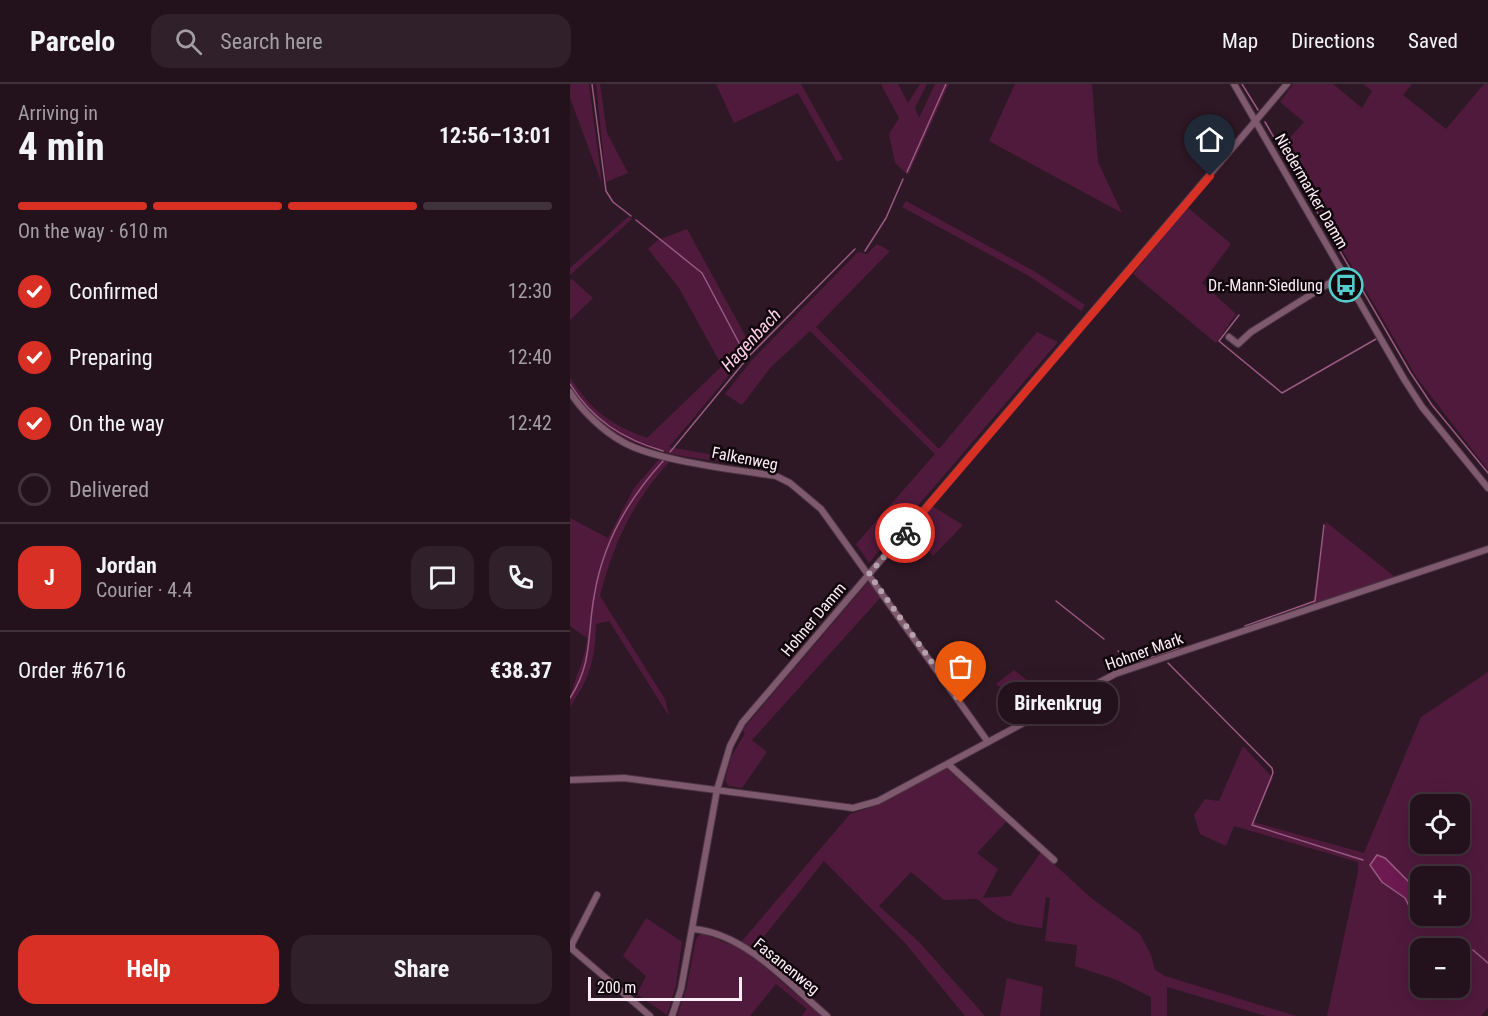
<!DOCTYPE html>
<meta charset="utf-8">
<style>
:root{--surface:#23121c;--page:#2f2029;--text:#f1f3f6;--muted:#a39ea3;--line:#40323b;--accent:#d93025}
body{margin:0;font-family:"Roboto Condensed",sans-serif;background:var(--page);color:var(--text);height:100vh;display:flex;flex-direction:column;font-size:22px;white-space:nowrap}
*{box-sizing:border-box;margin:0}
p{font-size:20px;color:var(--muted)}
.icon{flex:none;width:33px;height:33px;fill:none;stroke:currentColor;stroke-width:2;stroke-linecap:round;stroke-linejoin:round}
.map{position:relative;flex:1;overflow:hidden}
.panel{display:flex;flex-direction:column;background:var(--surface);width:570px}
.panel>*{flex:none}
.fabs{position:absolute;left:840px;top:710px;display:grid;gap:12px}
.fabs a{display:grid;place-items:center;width:60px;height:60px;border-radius:12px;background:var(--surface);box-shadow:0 6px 24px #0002,0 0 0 2px var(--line);font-size:30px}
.scale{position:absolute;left:18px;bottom:15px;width:154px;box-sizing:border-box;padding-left:6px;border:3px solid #feedf5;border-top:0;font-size:16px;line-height:21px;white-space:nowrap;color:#feedf5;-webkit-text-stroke:4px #10070c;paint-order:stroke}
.pin{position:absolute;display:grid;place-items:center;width:51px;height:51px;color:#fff;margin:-62px -26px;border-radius:50% 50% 50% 0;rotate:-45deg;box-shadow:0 0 6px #0007}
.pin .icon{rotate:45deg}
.courier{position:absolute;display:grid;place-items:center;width:60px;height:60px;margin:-30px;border:4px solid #d93025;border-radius:50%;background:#fff;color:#222;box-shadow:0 2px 8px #0007}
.bubble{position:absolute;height:42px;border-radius:18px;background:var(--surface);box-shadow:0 6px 24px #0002,0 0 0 2px var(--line);font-size:20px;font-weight:700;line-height:42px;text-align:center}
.headline em{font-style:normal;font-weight:700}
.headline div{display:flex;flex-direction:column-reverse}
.headline{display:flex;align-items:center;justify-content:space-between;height:102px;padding:0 18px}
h1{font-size:39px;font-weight:700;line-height:45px}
.bar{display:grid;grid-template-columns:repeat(4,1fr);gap:9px 6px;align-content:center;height:72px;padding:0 18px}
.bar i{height:8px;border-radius:4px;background:var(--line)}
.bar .on{background:var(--accent)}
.bar p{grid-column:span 4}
.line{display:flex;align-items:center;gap:15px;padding:0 18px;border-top:2px solid var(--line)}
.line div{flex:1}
.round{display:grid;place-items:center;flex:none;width:63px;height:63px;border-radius:18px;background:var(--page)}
ol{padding:0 18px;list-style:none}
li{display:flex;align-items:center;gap:18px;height:66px}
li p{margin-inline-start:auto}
li .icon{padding:6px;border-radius:50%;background:var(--accent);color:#fff;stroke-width:4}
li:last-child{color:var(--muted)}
li i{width:33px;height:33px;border:3px solid var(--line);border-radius:50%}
.cta{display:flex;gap:12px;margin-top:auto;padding:12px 18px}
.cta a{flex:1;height:69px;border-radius:18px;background:var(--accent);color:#fff;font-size:24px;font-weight:700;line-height:69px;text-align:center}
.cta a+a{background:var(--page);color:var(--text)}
header{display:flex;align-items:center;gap:36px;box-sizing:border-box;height:84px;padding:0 30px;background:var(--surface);border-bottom:2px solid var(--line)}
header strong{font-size:28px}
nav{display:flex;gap:33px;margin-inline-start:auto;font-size:21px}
.search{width:420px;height:54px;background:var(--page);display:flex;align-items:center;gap:15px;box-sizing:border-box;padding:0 21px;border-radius:18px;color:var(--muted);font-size:22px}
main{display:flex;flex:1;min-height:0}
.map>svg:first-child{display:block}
.green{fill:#501a3c;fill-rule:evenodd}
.water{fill:#6c1a50;stroke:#985982;stroke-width:1.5}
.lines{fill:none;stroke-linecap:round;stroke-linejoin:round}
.stream{stroke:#985982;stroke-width:1.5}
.minor-casing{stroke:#4c3642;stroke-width:8}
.minor{stroke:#7f596e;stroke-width:6}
.done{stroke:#b6a2ac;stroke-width:6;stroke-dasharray:0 10.8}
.route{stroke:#d93025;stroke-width:8}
.labels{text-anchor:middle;stroke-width:5;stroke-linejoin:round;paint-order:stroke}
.street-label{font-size:16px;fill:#feedf5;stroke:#10070c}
.poi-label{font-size:16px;fill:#feedf5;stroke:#10070c;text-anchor:end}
.water-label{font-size:18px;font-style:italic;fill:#ffcfe9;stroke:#10070c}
</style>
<header>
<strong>Parcelo</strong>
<div class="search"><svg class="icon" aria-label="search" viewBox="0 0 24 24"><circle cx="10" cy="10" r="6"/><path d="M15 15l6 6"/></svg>Search here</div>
<nav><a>Map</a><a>Directions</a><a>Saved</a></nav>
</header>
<main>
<section class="panel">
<div class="headline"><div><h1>4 min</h1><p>Arriving in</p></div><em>12:56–13:01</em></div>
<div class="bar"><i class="on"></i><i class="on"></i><i class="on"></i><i></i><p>On the way · 610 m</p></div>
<ol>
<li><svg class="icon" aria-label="check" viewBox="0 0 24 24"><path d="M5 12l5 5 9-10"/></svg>Confirmed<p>12:30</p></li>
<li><svg class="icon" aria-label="check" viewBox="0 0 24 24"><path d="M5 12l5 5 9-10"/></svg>Preparing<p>12:40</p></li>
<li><svg class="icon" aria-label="check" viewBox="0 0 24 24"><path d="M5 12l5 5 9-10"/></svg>On the way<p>12:42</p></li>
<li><i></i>Delivered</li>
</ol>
<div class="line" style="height:108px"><b class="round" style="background:var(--accent);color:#fff">J</b><div><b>Jordan</b><p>Courier · 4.4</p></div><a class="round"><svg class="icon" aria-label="chat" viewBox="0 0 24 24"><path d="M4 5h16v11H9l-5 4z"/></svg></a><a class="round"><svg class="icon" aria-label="phone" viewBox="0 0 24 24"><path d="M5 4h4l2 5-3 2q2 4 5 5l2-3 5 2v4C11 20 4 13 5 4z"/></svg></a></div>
<div class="line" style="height:78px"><div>Order #6716</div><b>€38.37</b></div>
<div class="cta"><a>Help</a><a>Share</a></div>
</section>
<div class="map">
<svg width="918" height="932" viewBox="0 0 918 932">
<rect width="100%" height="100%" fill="#2f1825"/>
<g class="green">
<polygon points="0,0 19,0 32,100 0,14"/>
<polygon points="26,0 30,0 37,49 58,89 36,98"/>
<polygon points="146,0 231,0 273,75 267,78 228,9 164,39"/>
<polygon points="311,0 328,0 338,19 350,0 357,0 345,24 349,34 365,0 379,0 338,91 325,79 319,50 329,34"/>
<polygon points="445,0 522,0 528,78 552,129 419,57"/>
<polygon points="723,0 763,0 792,24 802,7 793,0 842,0 833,11 876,45 914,0 918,0 918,386 847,294 712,62 734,38 710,18"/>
<polygon points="336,117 464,187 515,221 511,227 459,192 332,123"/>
<polygon points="617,123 661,160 632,199 666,230 646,259 563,190"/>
<polygon points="59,132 62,135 0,191 0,184"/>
<path d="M117,145L182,264L99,363L160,374L156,379C101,370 56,367 16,324C7,315 0,306 0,293C20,326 41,341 77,354L152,282L109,204L78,165L88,156Z"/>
<polygon points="307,160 320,167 246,243 369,365 467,248 488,258 299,479 286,460 365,370 240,247 201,283 172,321 155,310 182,276 288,168 297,170"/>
<polygon points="2,195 23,214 0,236 0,196"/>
<path d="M90,374L100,377C63,417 43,460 30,512L95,615L99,632L39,537L26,540C25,576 20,594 0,623C0,599 15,581 17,554L0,542V434L38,454L64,404Z"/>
<polygon points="362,422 393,441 363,472 342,449"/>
<polygon points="756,438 825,493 742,522"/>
<polygon points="299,497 311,513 182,656 197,668 172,704 159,702 155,697 161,673 175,649 172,646"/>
<polygon points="444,586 484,618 463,630 426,600"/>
<path d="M918,588V924L911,932H757L788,788V778L664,742L656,762L630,750L624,731L635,715L649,717L673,662L703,694L683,738L794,769L851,633ZM850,720H890V759H850ZM850,792H890V831H850ZM850,864H890V903H850Z"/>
<path d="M376,684L437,737L407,769L428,785L413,814L440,812L471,768L520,813L570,850L581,871L585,886L595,892L726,932H696L597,903V932H581V913L547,896L505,882L507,861L475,857L480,814L476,813L472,844C437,840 434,837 407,815L374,816L341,788L309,822L349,858L415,932H395L335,859L254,777L180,870L251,932H232L237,925L206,900L180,932H107L116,906L126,855L131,849L167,863L280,730L296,725Z"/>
<polygon points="76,834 112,858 106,902 97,931 67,910 76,892 53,872"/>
<polygon points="437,894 473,903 470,932 430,932"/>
</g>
<polygon class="water" points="807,771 815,774 850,809 850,827 840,824 835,814 812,798 800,781"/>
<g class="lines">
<g class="stream">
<polyline points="22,0 36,107 43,118 61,132"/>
<polyline points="672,0 688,26"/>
<polyline points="695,38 840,288 862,321 918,389"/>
<polyline points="337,88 376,0"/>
<polyline points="66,136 132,189 177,274"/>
<polyline points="295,167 316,134 333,95"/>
<polyline points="669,231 649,257 712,309 806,255"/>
<path d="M0,300C22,336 53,355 93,367"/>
<polyline points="100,368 180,271 285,165"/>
<polyline points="486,517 534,555"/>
<polyline points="675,542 745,517 754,441"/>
<polyline points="548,567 563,579 596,569"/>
<polyline points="596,569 609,564"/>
<polyline points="598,579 702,684 703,689 682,741 793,776"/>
<path d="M0,614C23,579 17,551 24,513C32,461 59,414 94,376"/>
<polyline points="903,866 918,879"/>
</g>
<g class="minor-casing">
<g id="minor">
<polyline points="664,0 834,295 852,323 918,404"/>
<polyline points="659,253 668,260 681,248 774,190"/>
<path d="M0,308C12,327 33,347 53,358C86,377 167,386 206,392L220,399L251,425L418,658"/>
<polyline points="378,680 484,776"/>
<polyline points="0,696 54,694 283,724 308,717 545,590 918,465"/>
<polyline points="27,811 2,860 2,865 80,932"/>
<path d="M124,845C176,850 219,900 257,932"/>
<polyline points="102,932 111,905 147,706 160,662 172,639 717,0"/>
</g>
</g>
<use href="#minor" class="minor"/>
</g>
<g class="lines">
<polyline class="done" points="335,449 299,490 391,619"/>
<polyline class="route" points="335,449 640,92"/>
</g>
<defs>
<g id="bus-ring" transform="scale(1.725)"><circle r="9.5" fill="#10070c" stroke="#52cdcc" stroke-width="1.5"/><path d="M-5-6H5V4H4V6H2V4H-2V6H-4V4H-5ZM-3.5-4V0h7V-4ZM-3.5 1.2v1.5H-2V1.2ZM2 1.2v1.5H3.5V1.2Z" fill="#52cdcc"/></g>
</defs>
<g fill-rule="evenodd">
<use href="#bus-ring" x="776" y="201"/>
</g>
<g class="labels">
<g class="street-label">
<text transform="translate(742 107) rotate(60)" y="6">Niedermarker Damm</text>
<text transform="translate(175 374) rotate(11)" y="6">Falkenweg</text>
<text transform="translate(243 535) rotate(-50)" y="6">Hohner Damm</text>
<text transform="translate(574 567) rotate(-20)" y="6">Hohner Mark</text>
<text transform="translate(217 882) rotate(39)" y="6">Fasanenweg</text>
</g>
<g class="poi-label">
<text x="753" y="207">Dr.-Mann-Siedlung</text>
</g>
<g class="water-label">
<text transform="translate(181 256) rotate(-47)" y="6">Hagenbach</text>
</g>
</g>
</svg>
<div class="fabs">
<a><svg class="icon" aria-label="locate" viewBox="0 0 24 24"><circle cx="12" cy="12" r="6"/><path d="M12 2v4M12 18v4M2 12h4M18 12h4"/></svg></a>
<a>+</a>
<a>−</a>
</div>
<div class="scale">200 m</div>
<div class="pin" style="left:391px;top:619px;background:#ea580c"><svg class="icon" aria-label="bag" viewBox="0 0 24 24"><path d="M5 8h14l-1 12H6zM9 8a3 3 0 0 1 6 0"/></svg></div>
<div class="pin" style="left:640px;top:92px;background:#1f2937"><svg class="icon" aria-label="home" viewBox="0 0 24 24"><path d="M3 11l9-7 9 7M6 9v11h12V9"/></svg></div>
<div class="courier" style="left:335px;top:449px"><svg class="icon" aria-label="bike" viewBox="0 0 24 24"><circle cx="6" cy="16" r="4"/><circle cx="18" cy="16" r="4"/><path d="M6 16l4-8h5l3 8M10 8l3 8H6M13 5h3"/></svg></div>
<div class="bubble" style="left:428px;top:598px;width:120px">Birkenkrug</div>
</div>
</main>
